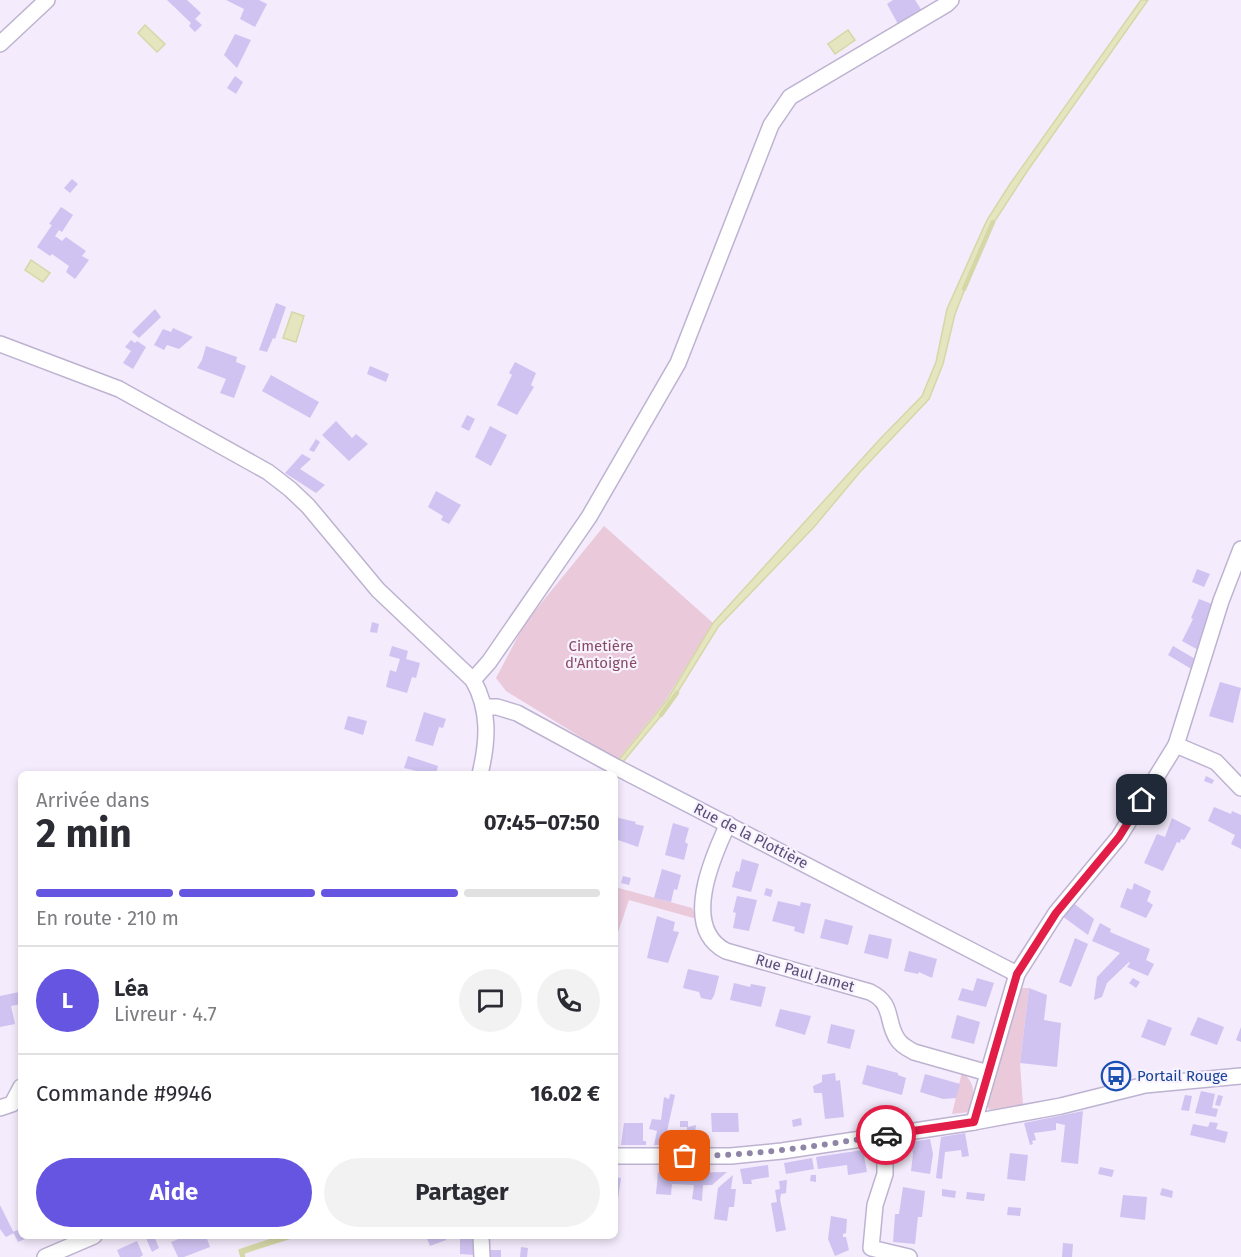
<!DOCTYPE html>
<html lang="fr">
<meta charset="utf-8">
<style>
:root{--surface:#fff;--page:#f2f2f3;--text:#2b2b33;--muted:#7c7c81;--line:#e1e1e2;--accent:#6555e1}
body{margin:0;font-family:"Fira Sans",sans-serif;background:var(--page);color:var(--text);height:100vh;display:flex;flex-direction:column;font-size:22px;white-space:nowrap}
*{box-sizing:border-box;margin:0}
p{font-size:20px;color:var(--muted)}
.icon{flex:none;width:33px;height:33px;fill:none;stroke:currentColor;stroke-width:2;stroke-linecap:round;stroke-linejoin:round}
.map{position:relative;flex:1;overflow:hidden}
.panel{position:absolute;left:18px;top:771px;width:600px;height:468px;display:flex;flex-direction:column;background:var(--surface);border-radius:9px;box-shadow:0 3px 9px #0003}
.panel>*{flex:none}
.pin{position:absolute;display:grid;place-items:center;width:51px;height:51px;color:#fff;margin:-26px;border-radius:12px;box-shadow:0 3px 9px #0006}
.courier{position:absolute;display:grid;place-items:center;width:60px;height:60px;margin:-30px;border:4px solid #e11d48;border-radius:50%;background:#fff;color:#222;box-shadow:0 2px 8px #0007}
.head em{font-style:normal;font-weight:700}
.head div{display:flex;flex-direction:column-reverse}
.head{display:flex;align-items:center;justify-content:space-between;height:102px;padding:0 18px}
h1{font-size:39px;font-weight:700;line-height:45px}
.bar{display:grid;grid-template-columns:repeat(4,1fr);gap:9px 6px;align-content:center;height:72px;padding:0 18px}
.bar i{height:8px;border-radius:4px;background:var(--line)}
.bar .active{background:var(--accent)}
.bar p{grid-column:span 4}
.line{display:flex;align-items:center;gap:15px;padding:0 18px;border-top:2px solid var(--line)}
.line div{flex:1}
.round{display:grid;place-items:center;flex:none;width:63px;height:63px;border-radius:32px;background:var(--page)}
.cta{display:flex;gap:12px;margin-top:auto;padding:12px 18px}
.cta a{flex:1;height:69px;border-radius:36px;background:var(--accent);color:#fff;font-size:24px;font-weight:700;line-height:69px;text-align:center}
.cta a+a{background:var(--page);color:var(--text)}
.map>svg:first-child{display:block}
.green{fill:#eac9da}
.water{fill:#e5e6bf;stroke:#d5d7a6;stroke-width:1.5}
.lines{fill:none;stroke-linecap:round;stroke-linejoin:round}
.stream{stroke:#d5d7a6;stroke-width:4.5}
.building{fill:#d0c3f1}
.minor-casing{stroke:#bdb3d1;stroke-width:18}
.minor{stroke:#fff;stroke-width:15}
.done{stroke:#8f85a6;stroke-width:6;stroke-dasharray:0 10.8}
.route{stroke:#e11d48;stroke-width:8}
.labels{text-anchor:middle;stroke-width:4.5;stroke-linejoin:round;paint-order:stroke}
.park-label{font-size:15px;fill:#884c64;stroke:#f8f2fe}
.street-label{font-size:15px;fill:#584e77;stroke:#f8f2fe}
.transit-label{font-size:15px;fill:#164399;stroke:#f8f2fe;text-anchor:start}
</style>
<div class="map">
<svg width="1241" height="1257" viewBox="0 0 1241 1257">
<rect width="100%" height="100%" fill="#f4ebfc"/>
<g class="green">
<polygon points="604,526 713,623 665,701 618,760 506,691 496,678 525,623"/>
<polygon points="615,887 692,908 697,919 629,900 615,941"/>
<polygon points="1021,988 1029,988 1020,1063 1023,1105 989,1110 986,1103 1017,992"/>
<path d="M962,1072C976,1083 975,1096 970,1112L952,1114Z"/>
</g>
<g class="water">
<polygon points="1141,0 1148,0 1028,170 987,233 955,314 943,364 929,399 860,472 814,527 718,627 669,706 622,763 618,761 667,700 713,623 880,439 922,396 936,362 947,309 987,220 1010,184"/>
<polygon points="145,25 165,44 157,52 138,33"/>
<polygon points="848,30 855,40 835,54 828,44"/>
<polygon points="31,260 50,273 43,282 25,270"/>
<polygon points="292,312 304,316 296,342 283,338"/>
<polygon points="281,1236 291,1236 243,1252 244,1257 241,1257 239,1250"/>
</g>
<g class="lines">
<g class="stream">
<polyline points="964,289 993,222"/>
<polyline points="661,715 677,693"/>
<polyline points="243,1257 242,1252 292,1236"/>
</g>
</g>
<g class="building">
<polygon points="167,0 187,0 201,13 195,19 202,25 195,32 189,26 191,23"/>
<polygon points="226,0 259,0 267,4 255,27 240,19 244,9"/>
<polygon points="893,0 915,0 922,11 898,24 887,4"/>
<polygon points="235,34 251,40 237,68 224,55"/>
<polygon points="235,76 243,82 236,94 227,88"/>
<polygon points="72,179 78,184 70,193 64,188"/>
<polygon points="61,207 73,215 62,232 59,230 55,236 62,241 66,237 86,251 82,256 89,260 75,279 66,272 69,266 52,254 50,256 37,247 52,225 49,224"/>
<polygon points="276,303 286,307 275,339 273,338 267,352 259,350"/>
<polygon points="155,309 161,317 139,338 132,332"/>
<polygon points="173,328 193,337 179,349 167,345 164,350 154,345 163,329 171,332"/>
<polygon points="131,340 135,343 137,341 146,347 133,369 123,363 131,351 125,347"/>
<polygon points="206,346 237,357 236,362 246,366 234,398 220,393 226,379 197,368 202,360"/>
<polygon points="515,362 536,373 531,385 534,387 517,415 497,405 512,375 509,373"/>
<polygon points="370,366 389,374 386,382 367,374"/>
<polygon points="271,375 319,402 310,418 262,391"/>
<polygon points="467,415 475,419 469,431 461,427"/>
<polygon points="336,421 352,438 356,434 368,444 349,461 322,435"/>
<polygon points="490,426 507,435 491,466 475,457"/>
<polygon points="316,439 320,442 314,452 309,450"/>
<polygon points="302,454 311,459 300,469 325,485 316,493 285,473"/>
<polygon points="436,491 461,505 449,524 441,520 443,516 428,507"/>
<polygon points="1197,569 1210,574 1204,587 1192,582"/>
<polygon points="1199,599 1212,604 1200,651 1182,641 1193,619 1191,618"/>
<polygon points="372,622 379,624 377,633 370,632"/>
<polygon points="392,646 408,651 406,659 420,663 416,678 412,677 407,693 386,687 390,670 396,672 400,659 389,656"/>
<polygon points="1173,646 1197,660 1193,670 1168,655"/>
<polygon points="1220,682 1241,688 1233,723 1209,716"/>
<polygon points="424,712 446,719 443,728 439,727 433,746 415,741"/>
<polygon points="348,716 367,721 363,735 344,729"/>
<polygon points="408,756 438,766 436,774 416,774 417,771 404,768"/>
<polygon points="1206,776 1214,780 1212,784 1204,781"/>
<polygon points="1214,807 1231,814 1232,811 1241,815 1241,849 1231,844 1235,835 1208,821"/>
<polygon points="615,817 636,822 635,824 644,826 638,847 615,839"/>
<polygon points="1172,818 1191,828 1184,840 1181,839 1180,843 1177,842 1163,871 1144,863 1157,834 1165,837"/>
<polygon points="673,823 689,828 685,842 688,844 684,860 665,855"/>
<polygon points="742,859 759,864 751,892 732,887 736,871 739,872"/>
<polygon points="662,869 681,875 677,890 674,889 671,902 654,898"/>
<polygon points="623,876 631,878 629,885 621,883"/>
<polygon points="1134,883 1151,891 1147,901 1153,905 1146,918 1120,907 1127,888 1132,890"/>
<polygon points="766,888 773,890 771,897 764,895"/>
<polygon points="737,896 757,900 749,931 733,928 736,913 733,912"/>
<polygon points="778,901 800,906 801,902 811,904 804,934 794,931 795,927 772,921"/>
<polygon points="1072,902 1094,919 1088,935 1062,916"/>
<polygon points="657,916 675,922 673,931 679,932 668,963 647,958"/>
<polygon points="825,919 853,926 848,945 820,938"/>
<polygon points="1100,923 1111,929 1110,932 1150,949 1146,960 1154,964 1148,976 1127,967 1130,963 1129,962 1107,983 1102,997 1094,1000 1097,977 1120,953 1092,941"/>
<polygon points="869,934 892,939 888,959 864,953"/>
<polygon points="1075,938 1088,944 1071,987 1059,982"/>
<polygon points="909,951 937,959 932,978 919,972 918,974 904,971"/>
<polygon points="688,969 719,976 714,996 711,1000 701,998 699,992 683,988"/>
<polygon points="977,978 994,983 986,1007 958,1000 962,988 973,991"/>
<polygon points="1133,978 1140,982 1136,988 1129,983"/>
<polygon points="734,983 750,987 751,984 766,987 761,1007 730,1000"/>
<polygon points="1029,988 1047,995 1044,1020 1061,1023 1057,1067 1020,1063"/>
<polygon points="19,992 21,992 21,1004 11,1006 15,1024 0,1027 0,996"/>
<polygon points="780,1009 811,1016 805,1035 775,1026"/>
<polygon points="957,1015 980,1022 974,1044 951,1038"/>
<polygon points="1198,1017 1224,1027 1217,1045 1190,1035"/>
<polygon points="1148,1019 1172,1028 1165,1046 1141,1037"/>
<polygon points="831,1024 855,1030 850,1049 827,1043"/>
<polygon points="1241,1027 1241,1042 1236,1040"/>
<polygon points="867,1065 898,1073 898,1075 906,1078 902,1095 862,1084"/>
<polygon points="835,1073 836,1081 840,1080 844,1117 825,1119 822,1093 814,1093 813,1086 822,1082 822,1075"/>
<polygon points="925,1074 960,1084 956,1098 943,1099 920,1092"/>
<polygon points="1201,1091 1215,1094 1212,1108 1218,1109 1216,1117 1195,1113"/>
<polygon points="670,1094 675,1095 664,1145 654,1145 657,1131 649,1129 652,1119 661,1120 664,1097 669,1099"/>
<polygon points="1185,1095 1192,1096 1189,1111 1181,1110"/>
<polygon points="1218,1095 1223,1096 1220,1106 1215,1105"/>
<polygon points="1083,1111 1078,1164 1061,1162 1065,1125 1056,1123 1056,1130 1034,1133 1036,1140 1032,1141 1033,1144 1030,1145 1024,1123"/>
<polygon points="711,1113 738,1113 739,1132 712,1132"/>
<polygon points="801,1118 802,1125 793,1127 792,1120"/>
<polygon points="680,1121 688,1121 688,1127 696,1125 695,1134 693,1134 693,1145 674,1145 674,1133 687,1133 687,1127 680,1127"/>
<polygon points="1210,1122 1218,1123 1216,1129 1228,1132 1225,1143 1190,1135 1193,1124 1208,1127"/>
<polygon points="624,1123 643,1123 643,1141 646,1141 646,1145 621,1145"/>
<polygon points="965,1133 969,1156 962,1157 961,1150 945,1152 942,1179 936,1178 941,1137"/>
<polygon points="930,1139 933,1154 930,1174 911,1171 913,1154 911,1142"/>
<polygon points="863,1150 867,1172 848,1175 847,1165 818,1169 816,1157"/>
<polygon points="1010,1153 1028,1155 1025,1181 1007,1179"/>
<polygon points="812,1158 814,1169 786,1174 784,1163"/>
<polygon points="768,1165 769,1177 751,1180 752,1184 743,1184 740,1169"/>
<polygon points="1100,1167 1114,1170 1112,1177 1098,1174"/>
<polygon points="658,1172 680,1173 727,1172 712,1185 703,1185 702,1201 692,1199 694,1185 672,1184 671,1195 656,1194"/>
<polygon points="733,1175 731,1189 736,1189 734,1207 729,1207 727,1221 714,1219 718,1188"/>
<polygon points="811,1175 816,1175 816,1182 810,1181"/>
<polygon points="616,1177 621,1178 616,1213 615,1213"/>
<polygon points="787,1180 786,1193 781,1194 780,1199 786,1230 776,1232 771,1203 777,1202 775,1190 780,1189 779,1181"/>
<polygon points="903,1187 925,1191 922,1217 918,1217 915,1244 893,1242 895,1214 899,1214"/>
<polygon points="1162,1188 1173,1191 1172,1198 1160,1195"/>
<polygon points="942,1189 956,1191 955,1198 942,1196"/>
<polygon points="967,1192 985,1194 984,1201 966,1199"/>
<polygon points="1123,1195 1147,1197 1145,1220 1120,1217"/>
<polygon points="0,1205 14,1233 6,1237 0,1229"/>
<polygon points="1008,1207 1021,1208 1020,1216 1007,1215"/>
<polygon points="831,1216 847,1219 846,1233 843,1234 843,1237 846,1237 849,1250 835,1256 828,1239"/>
<polygon points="20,1229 21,1236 25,1239 18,1242 13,1232"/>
<polygon points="145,1236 154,1236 159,1248 152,1252"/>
<polygon points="186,1236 206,1236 210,1247 184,1257 178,1257 171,1242"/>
<polygon points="426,1236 445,1236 446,1240 430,1246"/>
<polygon points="460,1236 475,1236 475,1255 460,1254"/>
<polygon points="137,1241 143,1255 140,1257 120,1257 117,1250"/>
<polygon points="1063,1243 1073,1244 1072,1257 1062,1257"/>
<polygon points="521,1247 528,1248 527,1257 520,1257"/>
<rect x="489" y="1250" width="12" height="7"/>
</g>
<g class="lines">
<g class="minor-casing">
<g id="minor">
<polyline points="0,44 47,0"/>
<path d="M0,344L119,389L268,472L290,489L308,506L378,590L473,680C490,710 488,741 480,774"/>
<polyline points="473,680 489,662 589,517 678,363 771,125 790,97 947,4 951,0"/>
<polyline points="484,707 497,707 517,713 616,767 1017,974"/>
<polyline points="1176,745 1216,762 1241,788"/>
<path d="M728,824C712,858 681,928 726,951L870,992C895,1004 885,1022 898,1040C902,1046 909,1049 914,1052L988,1073"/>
<polyline points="0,1108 12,1104 21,1087"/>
<polyline points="974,1122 1017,974 1056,913 1119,837 1176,745 1221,601 1241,549"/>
<polyline points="885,1136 885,1174 875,1205 871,1248 909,1257"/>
<polyline points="615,1156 731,1156 782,1151 974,1122 1061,1106 1145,1085 1241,1076"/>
<polyline points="481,1236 482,1257"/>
<polyline points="45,1257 94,1236"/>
</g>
</g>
<use href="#minor" class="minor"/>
</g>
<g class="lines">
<path class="done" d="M685,1156C754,1156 818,1146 886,1135"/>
<polyline class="route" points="886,1135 974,1122 1017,974 1056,913 1119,837 1142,800"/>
</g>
<defs>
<g id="bus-ring" transform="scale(1.5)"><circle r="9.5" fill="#f8f2fe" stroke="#1a4fb4" stroke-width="1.5"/><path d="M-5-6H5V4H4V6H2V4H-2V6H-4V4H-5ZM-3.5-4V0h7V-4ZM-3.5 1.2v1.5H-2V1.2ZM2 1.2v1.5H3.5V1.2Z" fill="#1a4fb4"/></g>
</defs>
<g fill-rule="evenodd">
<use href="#bus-ring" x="1116" y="1076"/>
</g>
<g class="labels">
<g class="park-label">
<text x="601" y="651">Cimetière<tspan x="601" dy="17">d'Antoigné</tspan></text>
</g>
<g class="street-label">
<text transform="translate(751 836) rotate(27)" y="5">Rue de la Plottière</text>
<text transform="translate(805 973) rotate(16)" y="5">Rue Paul Jamet</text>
</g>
<g class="transit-label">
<text x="1137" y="1081">Portail Rouge</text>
</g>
</g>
</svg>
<div class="pin" style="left:685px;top:1156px;background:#ea580c"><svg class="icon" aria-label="bag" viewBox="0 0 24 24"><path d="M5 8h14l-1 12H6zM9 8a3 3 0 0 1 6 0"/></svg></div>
<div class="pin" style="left:1142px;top:800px;background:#1f2937"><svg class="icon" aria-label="home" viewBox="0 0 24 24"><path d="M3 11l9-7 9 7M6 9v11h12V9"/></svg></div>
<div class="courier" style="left:886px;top:1135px"><svg class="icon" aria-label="car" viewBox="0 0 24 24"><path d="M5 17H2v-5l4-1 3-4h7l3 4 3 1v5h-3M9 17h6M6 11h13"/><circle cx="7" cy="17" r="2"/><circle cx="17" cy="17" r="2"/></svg></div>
<section class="panel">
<div class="head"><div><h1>2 min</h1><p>Arrivée dans</p></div><em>07:45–07:50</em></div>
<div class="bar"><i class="active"></i><i class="active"></i><i class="active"></i><i></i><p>En route · 210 m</p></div>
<div class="line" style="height:108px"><b class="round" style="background:var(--accent);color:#fff">L</b><div><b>Léa</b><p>Livreur · 4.7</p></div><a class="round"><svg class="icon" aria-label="chat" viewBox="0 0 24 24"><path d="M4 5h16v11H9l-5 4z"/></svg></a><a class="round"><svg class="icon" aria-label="phone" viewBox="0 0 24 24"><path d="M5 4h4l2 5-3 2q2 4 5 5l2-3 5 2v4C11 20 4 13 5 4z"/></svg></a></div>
<div class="line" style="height:78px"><div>Commande #9946</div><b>16.02 €</b></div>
<div class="cta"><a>Aide</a><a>Partager</a></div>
</section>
</div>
